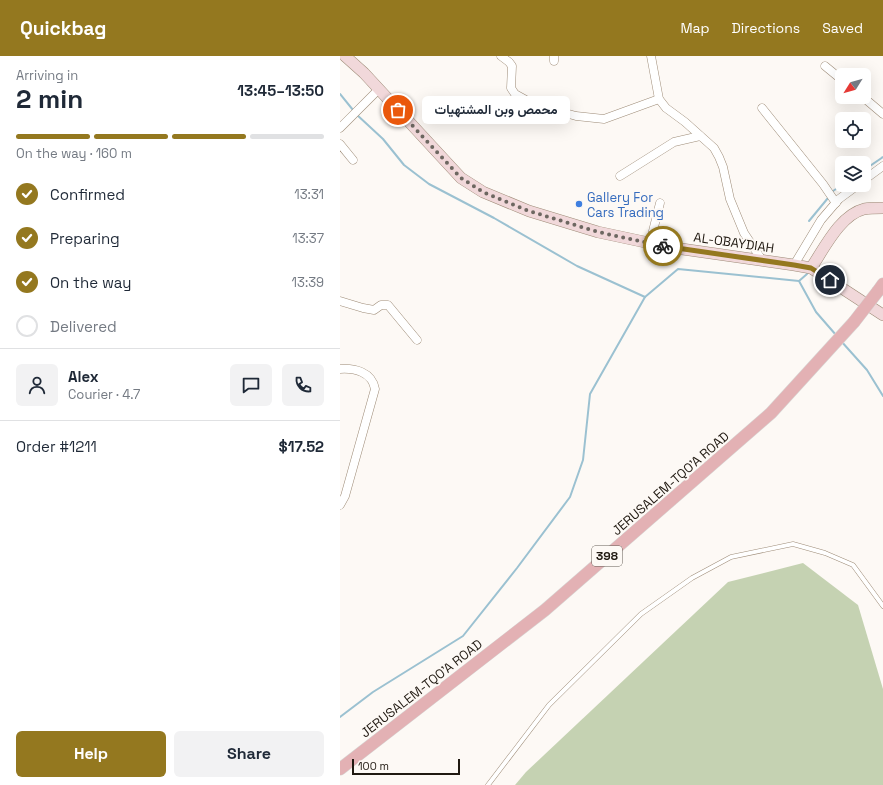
<!DOCTYPE html>
<meta charset="utf-8">
<style>
:root{--surface:#fff;--page:#f2f2f3;--text:#1f2937;--muted:#747a83;--line:#e0e1e3;--accent:#94781f}
body{margin:0;font-family:"Space Grotesk",Vazirmatn,sans-serif;background:var(--page);color:var(--text);height:100vh;display:flex;flex-direction:column;font-size:15px;white-space:nowrap}
*{box-sizing:border-box;margin:0}
p{font-size:13px;color:var(--muted)}
.icon{flex:none;width:22px;height:22px;fill:none;stroke:currentColor;stroke-width:2;stroke-linecap:round;stroke-linejoin:round}
.map{position:relative;flex:1;overflow:hidden}
.sheet{display:flex;flex-direction:column;background:var(--surface);width:340px}
.sheet>*{flex:none}
.needle{width:26px;rotate:233deg}
.controls{position:absolute;left:495px;top:12px;display:grid;gap:8px}
.controls a{display:grid;place-items:center;width:36px;height:36px;border-radius:6px;background:var(--surface);box-shadow:0 4px 16px #0002;font-size:20px}
.scale{position:absolute;left:12px;bottom:10px;width:108px;box-sizing:border-box;padding-left:4px;border:2px solid #201911;border-top:0;font-size:11px;line-height:14px;white-space:nowrap;color:#201911;-webkit-text-stroke:3px #fdf9f5;paint-order:stroke}
.pin{position:absolute;display:grid;place-items:center;width:34px;height:34px;color:#fff;margin:-17px;border:2px solid #fff;border-radius:50%;box-shadow:0 1px 4px #0007}
.courier{position:absolute;display:grid;place-items:center;width:40px;height:40px;margin:-20px;border:3px solid #94781f;border-radius:50%;background:#fff;color:#222;box-shadow:0 1px 5px #0007}
.bubble{position:absolute;height:28px;border-radius:6px;background:var(--surface);box-shadow:0 4px 16px #0002;font-size:13px;font-weight:700;line-height:28px;text-align:center}
.summary em{font-style:normal;font-weight:700}
.summary div{display:flex;flex-direction:column-reverse}
.summary{display:flex;align-items:center;justify-content:space-between;height:68px;padding:0 16px}
h1{font-size:26px;font-weight:700;line-height:30px}
.bar{display:grid;grid-template-columns:repeat(4,1fr);gap:6px 4px;align-content:center;height:48px;padding:0 16px}
.bar i{height:5px;border-radius:3px;background:var(--line)}
.bar .current{background:var(--accent)}
.bar p{grid-column:span 4}
.line{display:flex;align-items:center;gap:10px;padding:0 16px;border-top:1px solid var(--line)}
.line div{flex:1}
.round{display:grid;place-items:center;flex:none;width:42px;height:42px;border-radius:6px;background:var(--page)}
ol{padding:0 16px;list-style:none}
li{display:flex;align-items:center;gap:12px;height:44px}
li p{margin-inline-start:auto}
li .icon{padding:4px;border-radius:50%;background:var(--accent);color:#fff;stroke-width:4}
li:last-child{color:var(--muted)}
li i{width:22px;height:22px;border:2px solid var(--line);border-radius:50%}
.action{display:flex;gap:8px;margin-top:auto;padding:8px 16px}
.action a{flex:1;height:46px;border-radius:6px;background:var(--accent);color:#fff;font-size:16px;font-weight:700;line-height:46px;text-align:center}
.action a+a{background:var(--page);color:var(--text)}
header{display:flex;align-items:center;gap:24px;box-sizing:border-box;height:56px;padding:0 20px;background:var(--accent);color:#fff}
header strong{font-size:19px}
nav{display:flex;gap:22px;margin-inline-start:auto;font-size:14px}
main{display:flex;flex:1;min-height:0}
.map>svg:first-child{display:block}
.green{fill:#c5d2b2}
.lines{fill:none;stroke-linecap:round;stroke-linejoin:round}
.stream{stroke:#9bc1d1;stroke-width:2}
.lane-casing{stroke:#9e8c78;stroke-width:5}
.street-casing{stroke:#9e8c78;stroke-width:9}
.secondary-casing{stroke:#9e8c78;stroke-width:12}
.primary-casing{stroke:#d7d6d4;stroke-width:13}
.lane{stroke:#fff;stroke-width:4}
.street{stroke:#fff;stroke-width:8}
.secondary{stroke:#f1d8da;stroke-width:11}
.primary{stroke:#e3b1b4;stroke-width:12}
.primary-bridge-casing{stroke:#d7d6d4;stroke-width:13;stroke-linecap:butt}
.primary-bridge{stroke:#e3b1b4;stroke-width:12}
.done{stroke:#6d6761;stroke-width:4;stroke-dasharray:0 7.2}
.route{stroke:#94781f;stroke-width:5}
.shop-dot{fill:#3f7fe0;stroke:#fdf9f5;stroke-width:1.5}
.labels{text-anchor:middle;stroke-width:4;stroke-linejoin:round;paint-order:stroke}
.shield{fill:#fdf9f5;stroke:#625c55;stroke-width:1}
.shield-label{font-size:12px;font-weight:bold;fill:#201911}
.shop-label{font-size:13px;fill:#366cbe;stroke:#fdf9f5;text-anchor:start}
.street-label{font-size:13px;fill:#201911;stroke:#fdf9f5}
</style>
<header>
<strong>Quickbag</strong>
<nav><a>Map</a><a>Directions</a><a>Saved</a></nav>
</header>
<main>
<section class="sheet">
<div class="summary"><div><h1>2 min</h1><p>Arriving in</p></div><em>13:45–13:50</em></div>
<div class="bar"><i class="current"></i><i class="current"></i><i class="current"></i><i></i><p>On the way · 160 m</p></div>
<ol>
<li><svg class="icon" aria-label="check" viewBox="0 0 24 24"><path d="M5 12l5 5 9-10"/></svg>Confirmed<p>13:31</p></li>
<li><svg class="icon" aria-label="check" viewBox="0 0 24 24"><path d="M5 12l5 5 9-10"/></svg>Preparing<p>13:37</p></li>
<li><svg class="icon" aria-label="check" viewBox="0 0 24 24"><path d="M5 12l5 5 9-10"/></svg>On the way<p>13:39</p></li>
<li><i></i>Delivered</li>
</ol>
<div class="line" style="height:72px"><a class="round"><svg class="icon" aria-label="person" viewBox="0 0 24 24"><circle cx="12" cy="8" r="4"/><path d="M4 21q1-7 8-7t8 7"/></svg></a><div><b>Alex</b><p>Courier · 4.7</p></div><a class="round"><svg class="icon" aria-label="chat" viewBox="0 0 24 24"><path d="M4 5h16v11H9l-5 4z"/></svg></a><a class="round"><svg class="icon" aria-label="phone" viewBox="0 0 24 24"><path d="M5 4h4l2 5-3 2q2 4 5 5l2-3 5 2v4C11 20 4 13 5 4z"/></svg></a></div>
<div class="line" style="height:52px"><div>Order #1211</div><b>$17.52</b></div>
<div class="action"><a>Help</a><a>Share</a></div>
</section>
<div class="map">
<svg width="543" height="729" viewBox="0 0 543 729">
<rect width="100%" height="100%" fill="#fdf9f5"/>
<polygon class="green" points="463,507 518,549 543,633 543,729 175,729 186,716 388,526"/>
<g class="lines">
<g class="stream">
<polyline points="0,38 13,54"/>
<polyline points="16,58 43,83 64,109 89,128 154,162 237,210 305,241"/>
<polyline points="524,114 543,101"/>
<polyline points="493,135 502,129"/>
<polyline points="469,165 488,142"/>
<polyline points="467,218 459,225 476,256 496,279"/>
<polyline points="501,285 527,314 543,340"/>
<polyline points="0,661 33,636 123,580 177,512 230,441 243,404 250,338 305,241 338,213 459,225"/>
</g>
<g class="lane-casing">
<polyline id="lane" points="148,729 209,649 301,558 352,522 391,501 453,488 485,497 513,509 543,550"/>
</g>
<g class="street-casing">
<g id="street">
<polyline points="161,0 169,6 172,10 171,32 175,38 193,48 236,60 264,63 319,43"/>
<polyline points="311,0 319,43 326,52 345,66 374,92 379,101 383,111 390,143 404,177 422,204"/>
<polyline points="214,5 214,0"/>
<polyline points="485,10 502,24"/>
<polyline points="523,41 543,58"/>
<polyline points="422,52 483,128 496,147"/>
<polyline points="0,72 39,33"/>
<polyline points="0,88 13,104"/>
<polyline points="280,120 334,86 360,80"/>
<polyline points="524,124 543,110"/>
<polyline points="310,187 320,147"/>
<polyline points="454,209 481,164 499,143 518,129"/>
<polyline points="0,245 23,252 34,254 41,249 48,249 77,284"/>
<path d="M0,313C15,312 32,316 35,333L5,440L0,449"/>
</g>
</g>
<g class="secondary-casing">
<g id="secondary">
<polyline points="5,0 24,17 121,122 143,136 189,155 258,176 328,191 454,209 471,212 543,259"/>
<path d="M471,212C484,193 500,159 524,153C530,152 537,152 543,152"/>
</g>
</g>
<g class="primary-casing">
<g id="primary">
<polyline points="538,235 543,228"/>
<polyline points="0,713 205,554 431,357 514,266"/>
</g>
</g>
<use href="#lane" class="lane"/>
<use href="#street" class="street"/>
<use href="#secondary" class="secondary"/>
<use href="#primary" class="primary"/>
<g class="primary-bridge-casing">
<polyline id="primary-bridge" points="514,266 538,235"/>
</g>
<use href="#primary-bridge" class="primary-bridge"/>
</g>
<g class="lines">
<polyline class="done" points="58,54 121,122 143,136 189,155 258,176 323,190"/>
<polyline class="route" points="323,190 454,209 471,212 490,224"/>
</g>
<circle class="shop-dot" cx="239" cy="148" r="4"/>
<g class="labels">
<rect class="shield" x="252" y="490" width="30" height="20" rx="3"/>
<g class="shield-label">
<text x="267" y="504">398</text>
</g>
<g class="shop-label">
<text x="247" y="146">Gallery For<tspan x="247" dy="15">Cars Trading</tspan></text>
</g>
<g class="street-label">
<text transform="translate(394 186) rotate(8)" y="5">AL-OBAYDIAH</text>
<text transform="translate(330 427) rotate(-41)" y="5">JERUSALEM-TQO'A ROAD</text>
<text transform="translate(81 632) rotate(-38)" y="5">JERUSALEM-TQO'A ROAD</text>
</g>
</g>
</svg>
<div class="controls">
<a><svg class="needle" viewBox="-14 -14 28 28"><path d="M0-13l5 13h-10z" fill="#e53935"/><path d="M0 13l5-13h-10z" fill="#747a83"/></svg></a>
<a><svg class="icon" aria-label="locate" viewBox="0 0 24 24"><circle cx="12" cy="12" r="6"/><path d="M12 2v4M12 18v4M2 12h4M18 12h4"/></svg></a>
<a><svg class="icon" aria-label="layers" viewBox="0 0 24 24"><path d="M12 4l9 5-9 5-9-5zM3 14l9 5 9-5"/></svg></a>
</div>
<div class="scale">100 m</div>
<div class="pin" style="left:58px;top:54px;background:#ea580c"><svg class="icon" aria-label="bag" viewBox="0 0 24 24"><path d="M5 8h14l-1 12H6zM9 8a3 3 0 0 1 6 0"/></svg></div>
<div class="pin" style="left:490px;top:224px;background:#1f2937"><svg class="icon" aria-label="home" viewBox="0 0 24 24"><path d="M3 11l9-7 9 7M6 9v11h12V9"/></svg></div>
<div class="courier" style="left:323px;top:190px"><svg class="icon" aria-label="bike" viewBox="0 0 24 24"><circle cx="6" cy="16" r="4"/><circle cx="18" cy="16" r="4"/><path d="M6 16l4-8h5l3 8M10 8l3 8H6M13 5h3"/></svg></div>
<div class="bubble" style="left:82px;top:40px;width:148px">محمص وبن المشتهيات</div>
</div>
</main>
